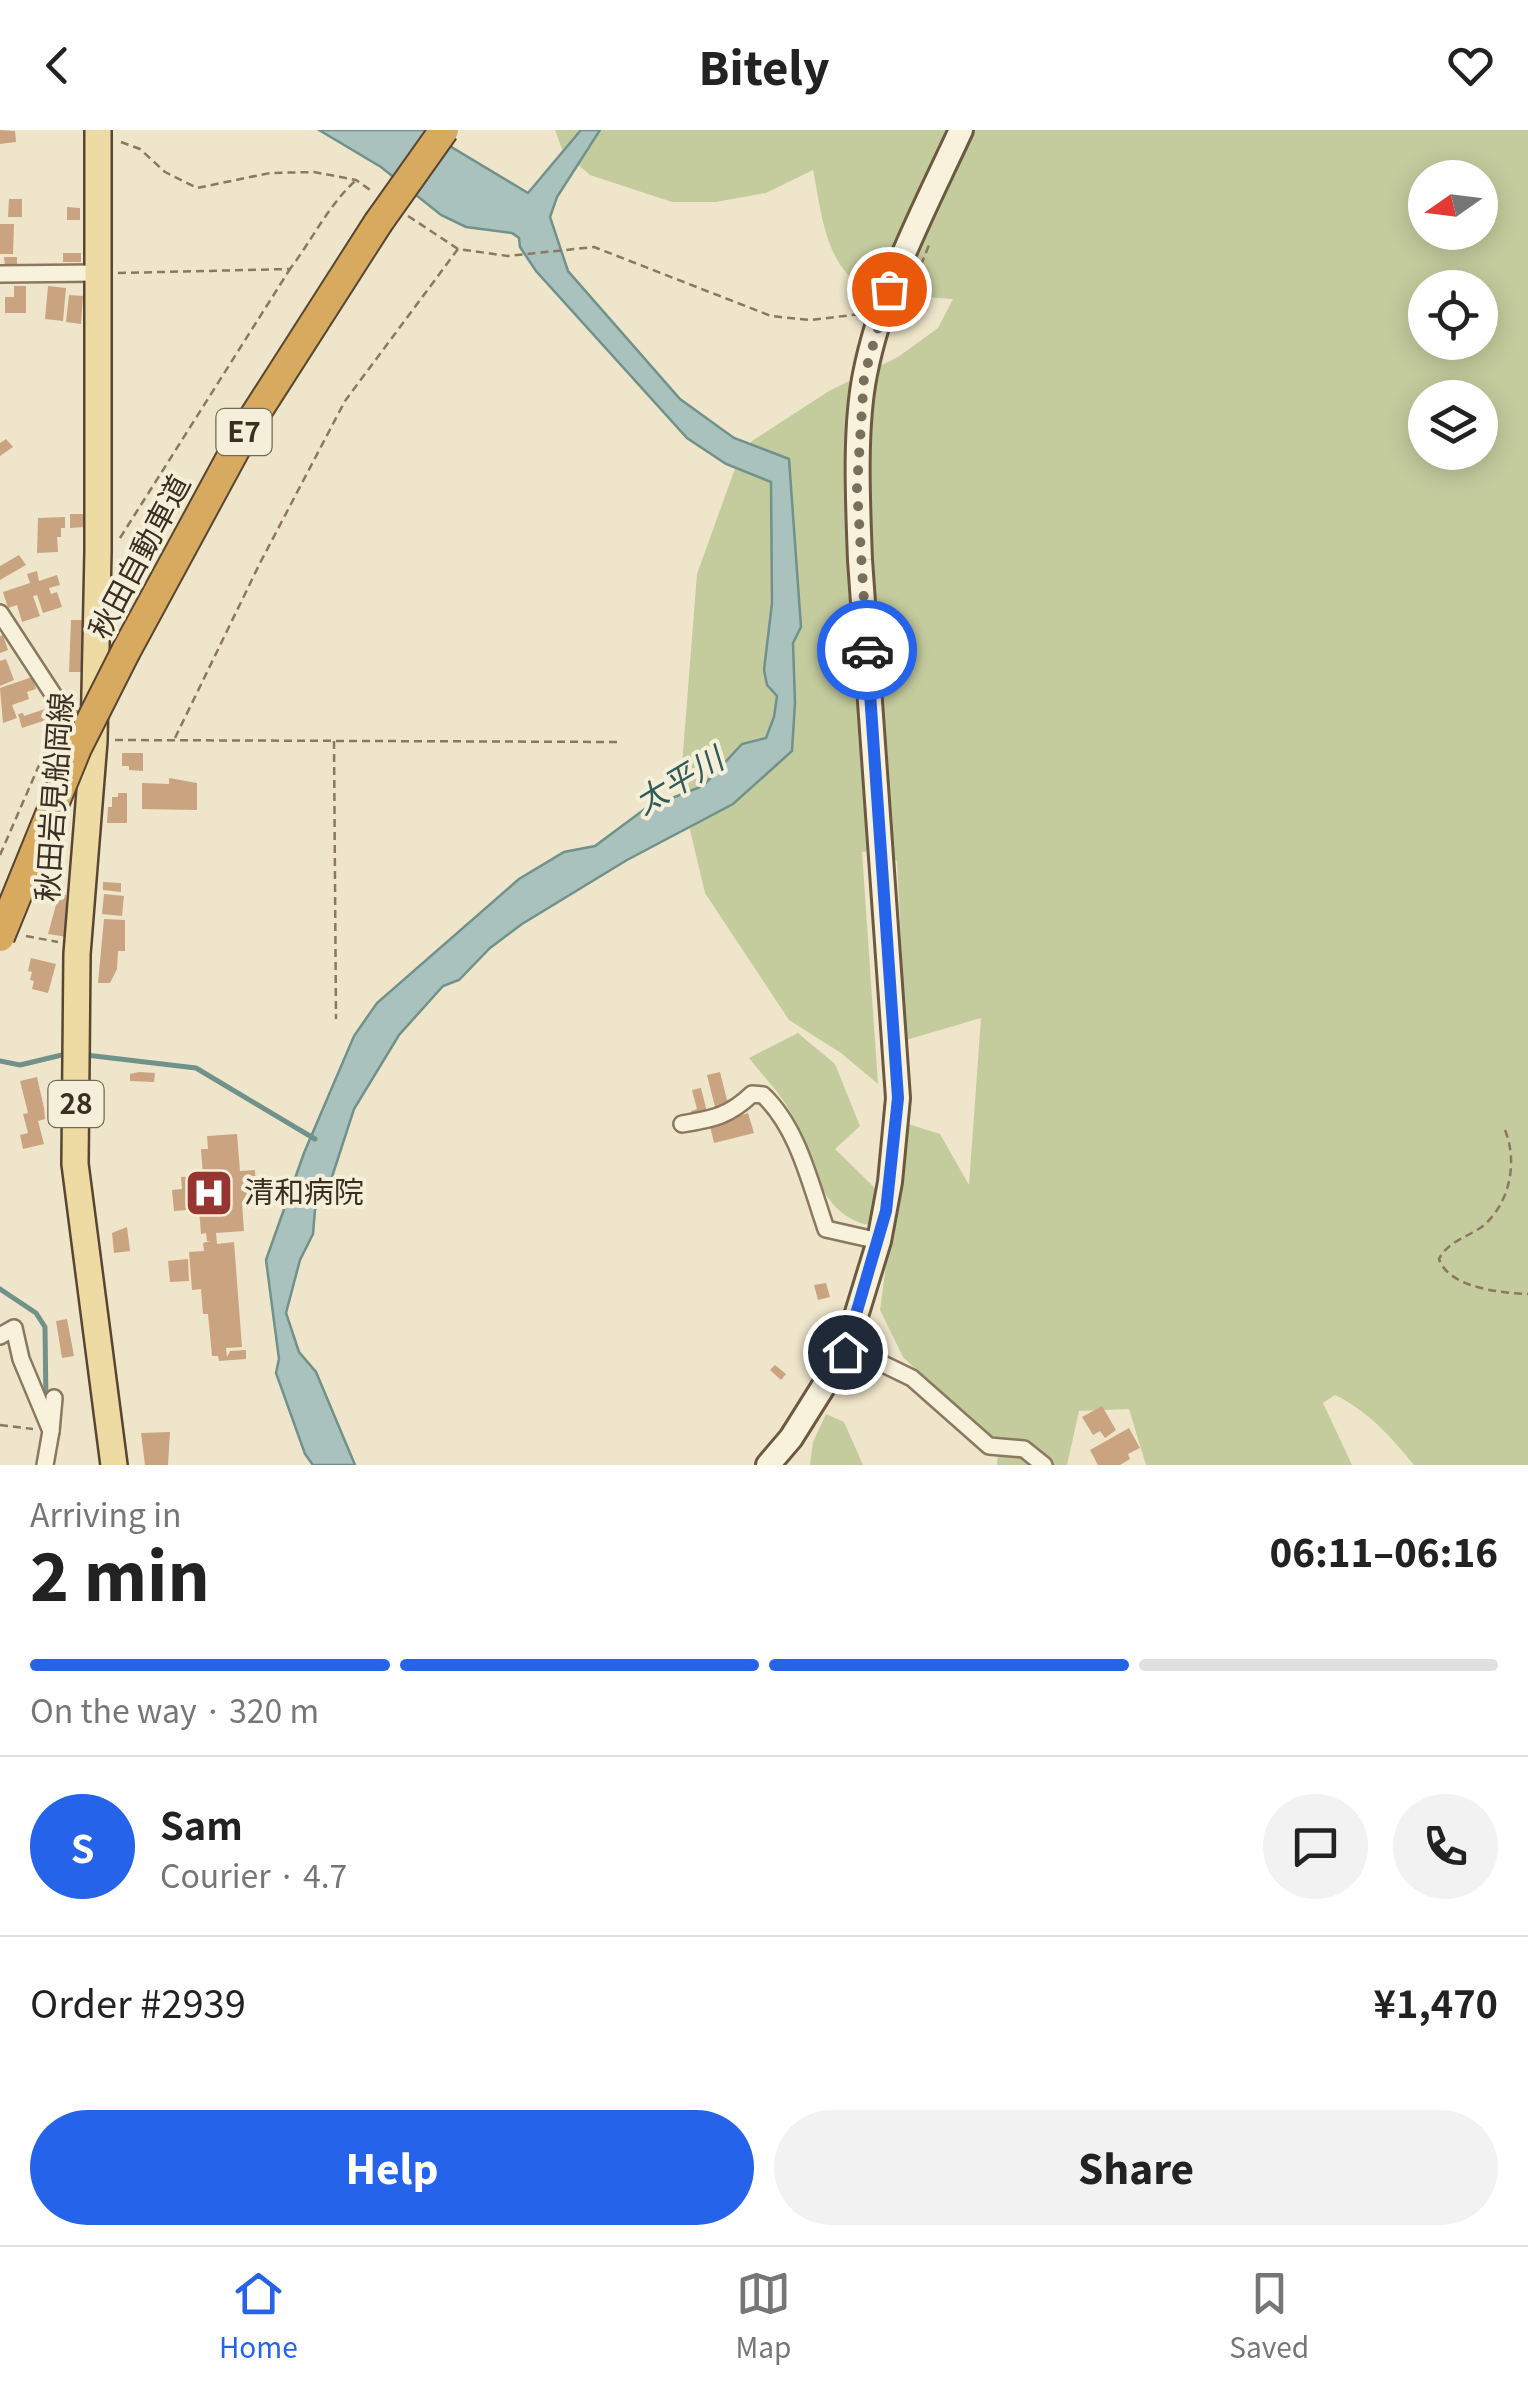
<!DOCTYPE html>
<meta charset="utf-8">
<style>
:root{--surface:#fff;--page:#f2f2f2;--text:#222;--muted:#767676;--line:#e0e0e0;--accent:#2563eb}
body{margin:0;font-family:Georgia,"Noto Sans JP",serif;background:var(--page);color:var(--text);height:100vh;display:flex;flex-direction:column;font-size:38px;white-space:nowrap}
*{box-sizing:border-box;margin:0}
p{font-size:32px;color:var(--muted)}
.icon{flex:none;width:55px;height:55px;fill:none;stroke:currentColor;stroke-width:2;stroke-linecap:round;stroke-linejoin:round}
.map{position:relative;height:1335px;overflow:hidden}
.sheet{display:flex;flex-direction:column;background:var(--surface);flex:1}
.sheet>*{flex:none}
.needle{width:65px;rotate:256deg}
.buttons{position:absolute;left:1408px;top:30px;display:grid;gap:20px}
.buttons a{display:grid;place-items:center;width:90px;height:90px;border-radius:50%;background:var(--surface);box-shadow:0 5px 25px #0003;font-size:50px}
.pin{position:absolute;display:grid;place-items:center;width:85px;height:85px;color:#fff;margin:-42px;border:5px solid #fff;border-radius:50%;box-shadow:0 2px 10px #0007}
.courier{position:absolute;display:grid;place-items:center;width:100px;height:100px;margin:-50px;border:8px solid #2563eb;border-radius:50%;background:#fff;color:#222;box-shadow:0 2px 12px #0007}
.summary em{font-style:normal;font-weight:800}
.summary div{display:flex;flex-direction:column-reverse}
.summary{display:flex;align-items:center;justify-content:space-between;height:170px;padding:0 30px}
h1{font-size:65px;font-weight:800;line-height:75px}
.bar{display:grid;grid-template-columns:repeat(4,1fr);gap:15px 10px;align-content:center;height:120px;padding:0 30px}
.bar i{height:12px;border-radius:8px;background:var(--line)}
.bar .selected{background:var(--accent)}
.bar p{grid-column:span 4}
.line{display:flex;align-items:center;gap:25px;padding:0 30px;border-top:2px solid var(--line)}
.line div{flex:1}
.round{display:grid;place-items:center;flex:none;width:105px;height:105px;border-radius:52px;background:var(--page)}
.button{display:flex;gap:20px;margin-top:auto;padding:20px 30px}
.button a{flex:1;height:115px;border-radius:60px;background:var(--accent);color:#fff;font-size:40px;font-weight:800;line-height:115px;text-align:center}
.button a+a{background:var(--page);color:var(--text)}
header{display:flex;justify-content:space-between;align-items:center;height:130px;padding:0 30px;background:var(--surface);font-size:45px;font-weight:800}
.dock{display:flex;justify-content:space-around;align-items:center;height:140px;border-top:2px solid var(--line);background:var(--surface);font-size:28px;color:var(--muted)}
.dock a{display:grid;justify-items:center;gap:5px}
.dock .selected{color:var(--accent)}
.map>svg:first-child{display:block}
.green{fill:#c4cc9e;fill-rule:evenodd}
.water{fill:#aac2bd;stroke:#71918b;stroke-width:2.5}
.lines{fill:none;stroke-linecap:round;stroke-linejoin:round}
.stream{stroke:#71918b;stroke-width:5}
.building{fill:#caa481}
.street-casing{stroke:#8a785f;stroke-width:20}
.secondary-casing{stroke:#6c5941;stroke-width:28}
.primary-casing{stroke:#584632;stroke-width:30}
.highway-casing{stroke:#584632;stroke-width:32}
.path{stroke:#8a785f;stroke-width:2.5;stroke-dasharray:8 5;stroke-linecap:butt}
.street{stroke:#f8f2dd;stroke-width:15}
.secondary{stroke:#f8f2dd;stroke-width:22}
.primary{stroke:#eedba4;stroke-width:25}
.highway{stroke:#d8aa5f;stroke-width:28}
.highway-bridge-casing{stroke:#584632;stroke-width:32;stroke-linecap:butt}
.highway-bridge{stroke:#d8aa5f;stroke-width:28}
.done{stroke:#7a6f5c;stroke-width:10;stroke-dasharray:0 18}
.route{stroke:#2563eb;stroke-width:12}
.labels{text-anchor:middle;stroke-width:8;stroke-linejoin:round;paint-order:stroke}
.shield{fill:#f5efd9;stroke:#736958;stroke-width:2.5}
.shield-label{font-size:28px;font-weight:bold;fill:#3b2f21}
.street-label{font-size:30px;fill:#3b2f21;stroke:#f5efd9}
.poi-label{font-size:30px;fill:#3b2f21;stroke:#f5efd9;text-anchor:start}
.water-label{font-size:32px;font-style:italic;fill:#315a5a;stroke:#f5efd9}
</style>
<header><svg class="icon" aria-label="back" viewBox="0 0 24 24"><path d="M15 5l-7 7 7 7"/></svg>Bitely<svg class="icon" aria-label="heart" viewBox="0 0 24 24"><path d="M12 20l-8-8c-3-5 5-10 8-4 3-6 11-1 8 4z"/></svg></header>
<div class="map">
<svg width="1528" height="1335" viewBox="0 0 1528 1335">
<rect width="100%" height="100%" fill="#eee5ca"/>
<g class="green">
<path d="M555,0H1528V1335H1414C1391,1307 1368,1281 1335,1265L1323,1273L1352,1335H1146L1129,1279L1079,1281L1067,1335H997L999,1309L992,1312L903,1227L880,1180L905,993L940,1004L969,1055L981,888L906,910L897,731L881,720L862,722L878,954L841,923L789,890L705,763L685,679L681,648L697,444L737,333L752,311L829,261L898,227L938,198L953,169C932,167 884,166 867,158C825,140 821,78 813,40L766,63L716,72H672L590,45L563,22ZM1425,48H1480V102H1425ZM1425,158H1480V212H1425ZM1425,268H1480V322H1425Z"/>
<path d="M798,903L835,934L860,996L835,1019L875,1058L870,1095C819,1087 811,1025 792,985C782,965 763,946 749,928Z"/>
<polygon points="826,1284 844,1292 863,1335 810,1335 813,1312"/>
</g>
<polygon class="water" points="319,0 423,0 528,63 581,0 600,0 557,67 550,87 568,141 680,269 734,308 789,329 801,497 793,513 795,573 792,621 733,674 627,730 522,794 490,818 459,850 443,856 399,905 354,979 331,1050 315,1080 313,1104 300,1130 286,1183 299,1222 316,1242 355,1335 313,1335 305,1324 276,1243 279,1229 266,1130 304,1023 354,906 377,873 519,749 564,722 595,716 646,678 703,656 742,614 766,608 774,587 777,566 767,555 764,540 772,473 771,352 726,334 687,308 536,141 520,117 519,108 512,103 466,97 441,85 381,37"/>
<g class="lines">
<g class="stream">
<polyline points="86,925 196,938 315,1009"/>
<polyline points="0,931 20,935 66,924"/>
<polyline points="0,1159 36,1183 45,1197 46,1273"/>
</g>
</g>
<g class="building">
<polygon points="0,0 15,1 16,12 0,14"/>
<polygon points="9,69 22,69 22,87 8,87"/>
<polygon points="67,77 80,78 80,90 67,90"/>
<polygon points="0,94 14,94 13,124 0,124"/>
<rect x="63" y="123" width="18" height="9"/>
<polygon points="4,127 17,127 17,136 5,136"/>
<polygon points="14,156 26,156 26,183 5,183 5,167 14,167"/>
<polygon points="48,156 66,158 63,191 45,189"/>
<polygon points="69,165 83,166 81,194 66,192"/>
<polygon points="6,309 13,317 0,326 0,313"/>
<polygon points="70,384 83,384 84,397 70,398"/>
<polygon points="65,387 65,398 61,398 61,407 57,407 58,422 37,423 38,388"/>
<polygon points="19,425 26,435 0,450 0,436"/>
<polygon points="37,441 39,451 57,445 60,455 49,458 51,464 57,462 62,477 43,483 37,465 33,466 40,486 22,492 17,475 8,478 3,462 30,453 27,444"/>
<polygon points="71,490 85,490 83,542 69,542"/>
<polygon points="3,505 8,520 0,523 0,506"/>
<polygon points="6,529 14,550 0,556 0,531"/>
<polygon points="32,547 36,559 27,562 29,569 12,575 17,588 3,593 0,558"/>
<polygon points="48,578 52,588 22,598 18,584 23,583 24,586"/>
<polygon points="122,623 143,623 143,641 129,640 129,636 122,636"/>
<polygon points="169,648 197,653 197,680 142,679 142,653 169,654"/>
<polygon points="118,663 127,663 127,693 107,693 108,677 112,677 112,667 118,667"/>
<polygon points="103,752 121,753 121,762 103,760"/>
<polygon points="59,764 66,765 67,807 48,804"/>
<polygon points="104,764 124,766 122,786 102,784"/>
<polygon points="104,789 125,790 125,821 118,821 117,839 110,853 98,853"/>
<polygon points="31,828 56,834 48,863 32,859 34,851 30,850 32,842 28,841"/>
<polygon points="139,942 155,943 154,952 130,951 130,944"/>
<polygon points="720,942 727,970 732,969 733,976 717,985 707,945"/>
<polygon points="37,947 44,978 45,989 38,991 44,1014 23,1019 20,1005 28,1003 23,984 28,983 20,951"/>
<polygon points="701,958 708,986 693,990 691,981 697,979 692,960"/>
<polygon points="748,983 754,1003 714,1013 710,996"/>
<polygon points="237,1004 240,1041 255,1040 256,1058 252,1058 253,1072 242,1073 244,1101 216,1103 217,1114 234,1112 242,1217 226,1218 227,1227 230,1221 246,1220 246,1229 219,1231 218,1226 212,1226 208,1184 203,1184 201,1159 192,1160 189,1122 204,1121 203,1113 211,1111 207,1111 206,1103 201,1104 199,1079 174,1081 172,1060 182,1059 181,1047 203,1046 201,1019 208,1019 207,1006"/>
<polygon points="127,1097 130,1121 114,1123 112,1103"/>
<polygon points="188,1129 189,1151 170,1152 168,1131"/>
<polygon points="826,1153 830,1167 818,1170 814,1155"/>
<polygon points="67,1189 74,1226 62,1228 56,1191"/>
<polygon points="775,1235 786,1244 781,1250 770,1240"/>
<polygon points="1102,1276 1116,1300 1105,1308 1100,1301 1093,1305 1082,1287"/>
<polygon points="1129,1298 1140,1318 1128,1324 1130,1329 1120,1335 1098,1335 1090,1320"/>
<polygon points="170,1302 168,1335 145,1335 141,1303"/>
</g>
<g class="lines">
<g class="street-casing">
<g id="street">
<polyline points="0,144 96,143"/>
<polyline points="0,483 64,581 88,605"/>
<path d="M682,994C713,989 729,986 752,964L763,965C798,998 810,1053 826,1099L879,1111"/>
<polyline points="0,1206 14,1198 21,1229 51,1301 45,1335"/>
<polyline points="845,1222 881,1233 912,1248 989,1316 1024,1319 1044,1335"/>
<polyline points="51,1301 54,1268"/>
</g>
</g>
<g class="secondary-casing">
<path id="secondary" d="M768,1335L791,1308L845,1222L879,1111L890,1052L898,968L860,430C858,374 854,299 865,244C882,158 924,80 961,0"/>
</g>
<g class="primary-casing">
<polyline id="primary" points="98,0 98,421 94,611 77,824 75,1034 114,1335"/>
</g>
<g class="highway-casing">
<polyline id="highway" points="126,521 248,296 378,93"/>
</g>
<g class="path">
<polyline points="121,12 140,19 165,42 197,58 270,43 314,42 356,50 373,62"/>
<polyline points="408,86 458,119 508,126 594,117 771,186 810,190 861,184"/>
<polyline points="921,135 929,115"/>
<path d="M118,143L290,139C312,110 328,76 355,51"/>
<polyline points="120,408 290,139"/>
<polyline points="175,608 260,433 345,271 458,119"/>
<polyline points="115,610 620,612"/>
<polyline points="334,611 336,889"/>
<polyline points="0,725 57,594"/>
<polyline points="26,806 58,812"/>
<path d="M1505,1000C1518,1032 1510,1073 1483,1096C1468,1107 1447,1112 1439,1129C1449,1158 1501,1163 1528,1164"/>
<polyline points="0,1295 33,1299"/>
</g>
<use href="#street" class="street"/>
<use href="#secondary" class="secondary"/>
<use href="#primary" class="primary"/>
<use href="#highway" class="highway"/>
<g class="highway-bridge-casing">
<g id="highway-bridge">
<polyline points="378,93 444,0"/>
<polyline points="0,807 77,618 126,521"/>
</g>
</g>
<use href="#highway-bridge" class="highway-bridge"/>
</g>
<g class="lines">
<polyline class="done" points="867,520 857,358 864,247 889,159"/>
<polyline class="route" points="845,1222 886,1081 898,968 867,520"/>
</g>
<defs>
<g id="hospital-square" transform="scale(2.5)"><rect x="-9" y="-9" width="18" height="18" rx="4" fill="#973530" stroke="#f5efd9"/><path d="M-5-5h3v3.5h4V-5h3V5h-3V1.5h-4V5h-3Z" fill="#fff"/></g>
</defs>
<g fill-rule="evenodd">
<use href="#hospital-square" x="209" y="1063"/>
</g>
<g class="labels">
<g class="shield">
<rect x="216.5" y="279" width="55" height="46" rx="8"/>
<rect x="48.5" y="951" width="55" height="46" rx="8"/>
</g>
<g class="shield-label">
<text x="244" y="312">E7</text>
<text x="76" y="984">28</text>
</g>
<g class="street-label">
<text transform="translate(140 427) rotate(-62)" y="10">秋田自動車道</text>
<text transform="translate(55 667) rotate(-86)" y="10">秋田岩見船岡線</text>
</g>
<g class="poi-label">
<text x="244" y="1073">清和病院</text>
</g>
<g class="water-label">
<text transform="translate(679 651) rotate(-31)" y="11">太平川</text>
</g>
</g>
</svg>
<div class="buttons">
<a><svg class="needle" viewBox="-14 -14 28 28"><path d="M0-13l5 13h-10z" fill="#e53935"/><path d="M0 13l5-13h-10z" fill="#767676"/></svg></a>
<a><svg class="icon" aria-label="locate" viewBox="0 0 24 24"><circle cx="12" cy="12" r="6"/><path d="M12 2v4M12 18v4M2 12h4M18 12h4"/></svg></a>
<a><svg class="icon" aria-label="layers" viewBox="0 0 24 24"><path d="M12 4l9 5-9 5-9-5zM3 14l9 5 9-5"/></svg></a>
</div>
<div class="pin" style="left:889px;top:159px;background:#ea580c"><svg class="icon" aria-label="bag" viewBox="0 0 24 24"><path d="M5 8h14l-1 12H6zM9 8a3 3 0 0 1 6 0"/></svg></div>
<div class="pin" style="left:845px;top:1222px;background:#1f2937"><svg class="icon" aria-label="home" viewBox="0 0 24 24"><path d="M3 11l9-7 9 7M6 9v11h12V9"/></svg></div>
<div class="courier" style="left:867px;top:520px"><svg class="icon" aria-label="car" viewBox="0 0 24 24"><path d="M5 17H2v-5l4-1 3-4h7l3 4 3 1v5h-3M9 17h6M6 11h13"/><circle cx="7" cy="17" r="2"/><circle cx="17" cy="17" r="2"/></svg></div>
</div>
<section class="sheet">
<div class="summary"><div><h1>2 min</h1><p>Arriving in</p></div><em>06:11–06:16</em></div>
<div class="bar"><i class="selected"></i><i class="selected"></i><i class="selected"></i><i></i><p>On the way · 320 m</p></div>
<div class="line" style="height:180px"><b class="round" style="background:var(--accent);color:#fff">S</b><div><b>Sam</b><p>Courier · 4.7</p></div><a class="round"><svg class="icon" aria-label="chat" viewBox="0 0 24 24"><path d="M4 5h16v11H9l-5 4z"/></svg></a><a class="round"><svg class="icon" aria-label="phone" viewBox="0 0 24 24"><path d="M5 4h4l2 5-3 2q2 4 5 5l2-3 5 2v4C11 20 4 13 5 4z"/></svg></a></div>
<div class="line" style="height:130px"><div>Order #2939</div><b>¥1,470</b></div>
<div class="button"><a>Help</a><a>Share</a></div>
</section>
<nav class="dock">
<a class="selected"><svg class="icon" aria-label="home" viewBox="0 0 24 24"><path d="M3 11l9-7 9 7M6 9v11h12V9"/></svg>Home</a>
<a><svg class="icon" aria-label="map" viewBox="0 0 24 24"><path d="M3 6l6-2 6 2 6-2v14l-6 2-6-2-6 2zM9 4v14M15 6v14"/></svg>Map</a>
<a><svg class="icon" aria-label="saved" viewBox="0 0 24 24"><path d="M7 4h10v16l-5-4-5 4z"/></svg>Saved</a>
</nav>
